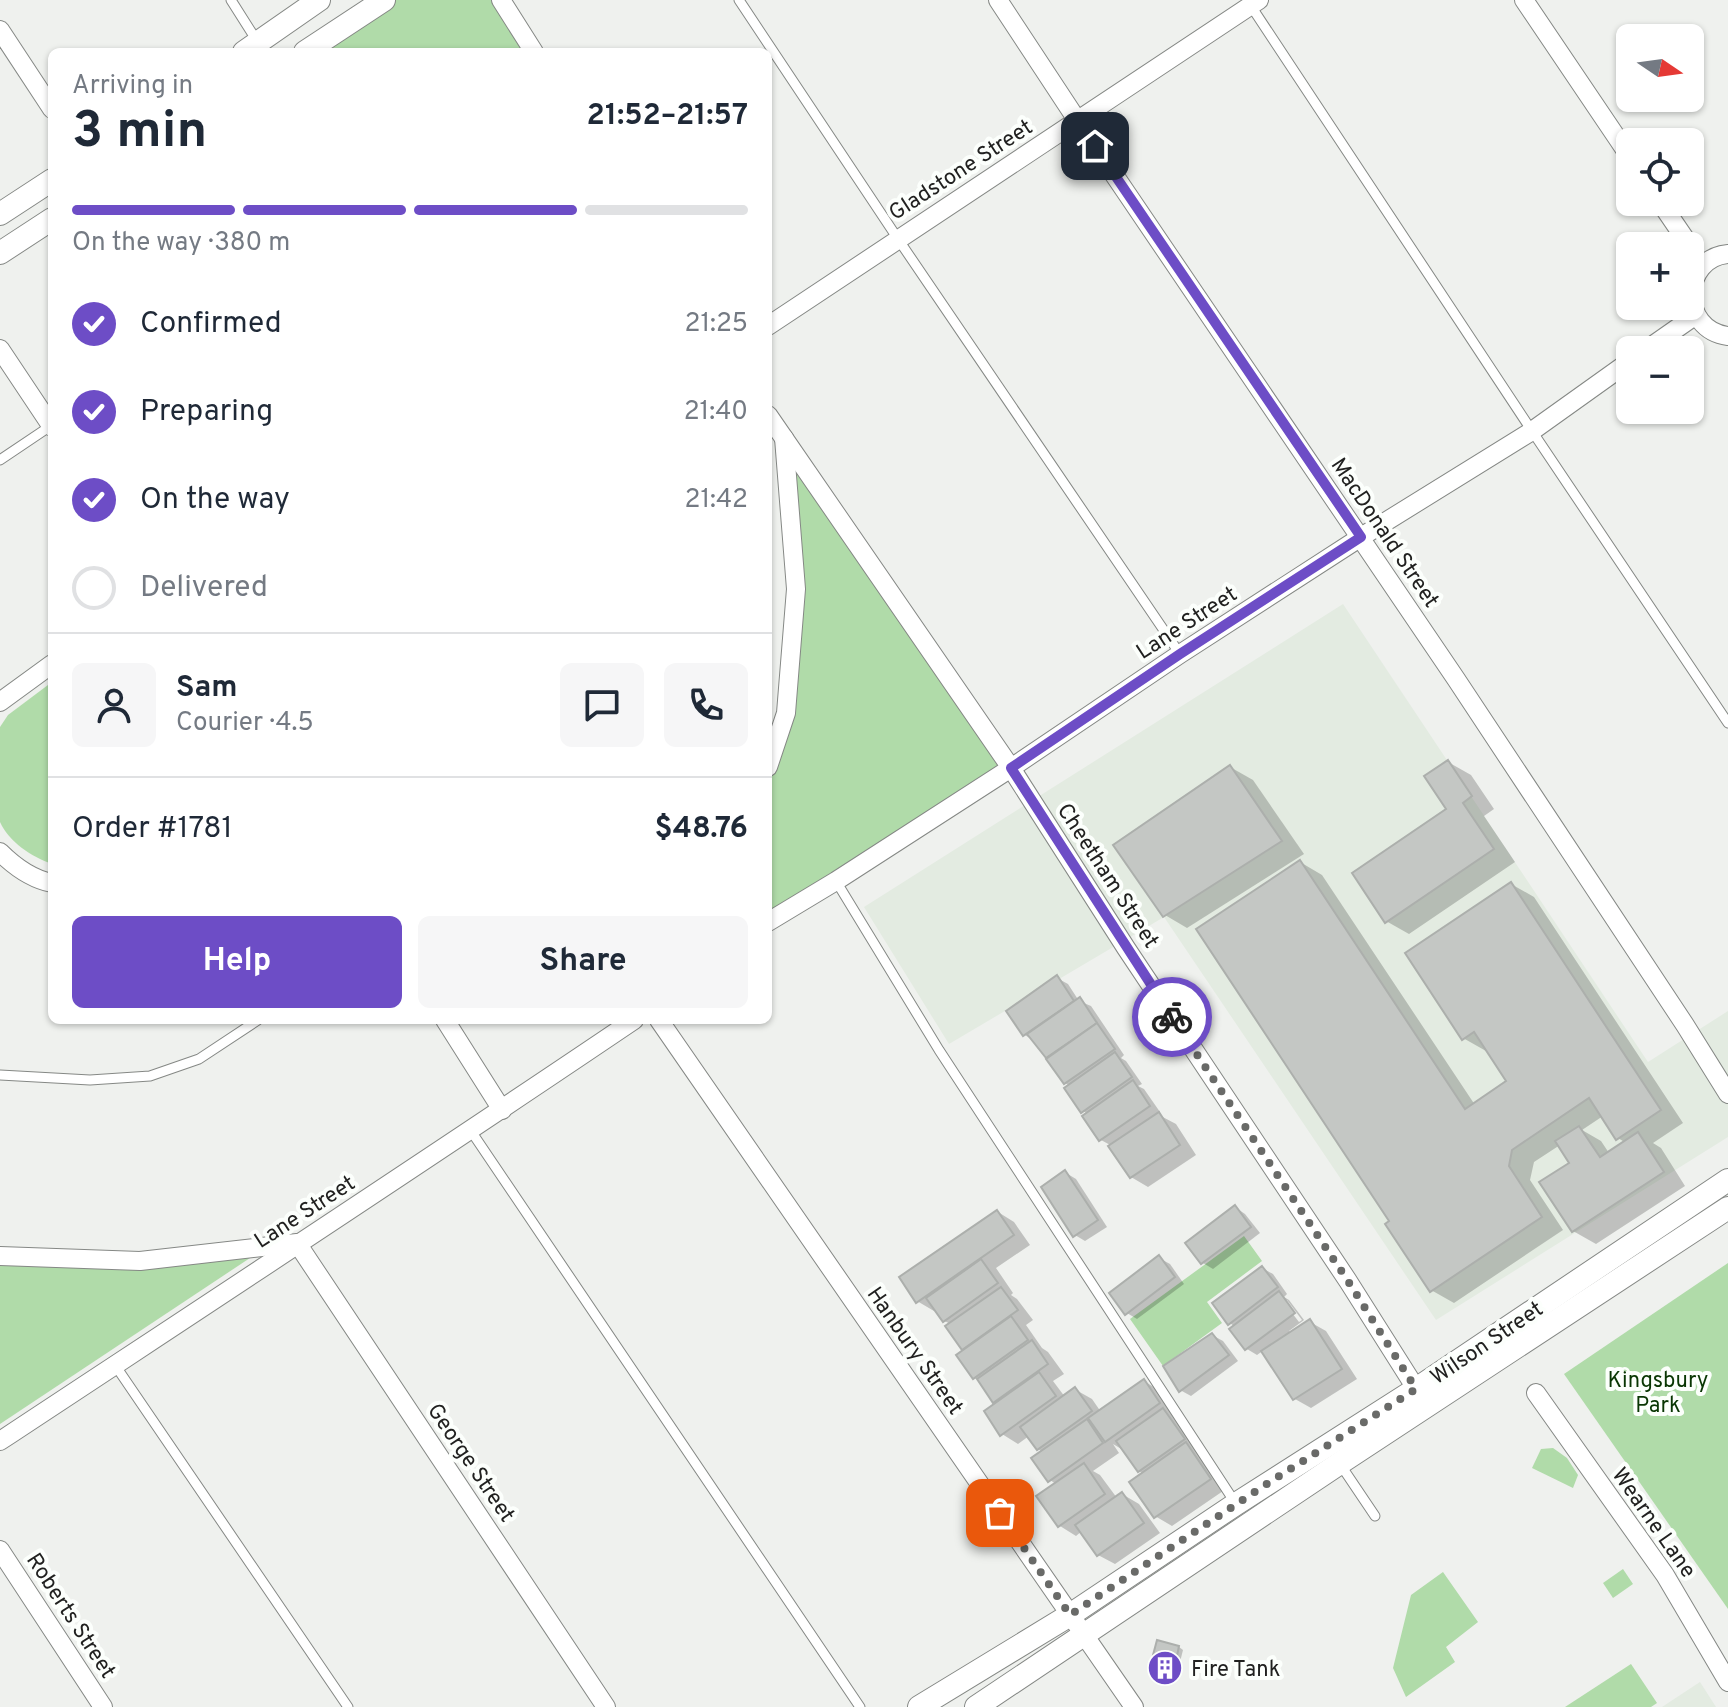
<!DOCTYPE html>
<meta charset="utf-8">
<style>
:root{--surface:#fff;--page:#f6f6f7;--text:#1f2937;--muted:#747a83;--line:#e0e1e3;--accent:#6d4dc6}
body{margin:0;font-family:Overpass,sans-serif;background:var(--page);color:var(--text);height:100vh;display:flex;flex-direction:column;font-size:30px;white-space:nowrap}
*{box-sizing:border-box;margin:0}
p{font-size:26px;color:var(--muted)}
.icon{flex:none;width:44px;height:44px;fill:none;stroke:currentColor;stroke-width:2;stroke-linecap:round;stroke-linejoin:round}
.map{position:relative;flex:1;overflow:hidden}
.sheet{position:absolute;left:48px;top:48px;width:724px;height:976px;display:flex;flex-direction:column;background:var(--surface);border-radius:12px;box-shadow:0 2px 6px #0004}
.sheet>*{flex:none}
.needle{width:52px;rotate:103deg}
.controls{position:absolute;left:1616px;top:24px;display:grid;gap:16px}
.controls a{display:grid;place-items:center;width:88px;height:88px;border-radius:12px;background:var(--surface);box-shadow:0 2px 6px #0004;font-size:40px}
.pin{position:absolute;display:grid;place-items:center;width:68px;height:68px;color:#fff;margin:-34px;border-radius:16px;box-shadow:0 4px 12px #0006}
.courier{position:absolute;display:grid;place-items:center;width:80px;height:80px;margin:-40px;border:6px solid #6d4dc6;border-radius:50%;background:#fff;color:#222;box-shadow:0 2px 10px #0007}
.overview em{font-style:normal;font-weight:700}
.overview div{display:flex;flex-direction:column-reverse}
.overview{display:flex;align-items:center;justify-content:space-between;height:136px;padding:0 24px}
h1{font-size:52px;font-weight:700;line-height:60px}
.bar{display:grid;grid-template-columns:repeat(4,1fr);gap:12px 8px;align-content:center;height:96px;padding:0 24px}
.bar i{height:10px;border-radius:6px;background:var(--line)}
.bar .on{background:var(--accent)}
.bar p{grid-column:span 4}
.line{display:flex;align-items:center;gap:20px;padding:0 24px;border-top:2px solid var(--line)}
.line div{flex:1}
.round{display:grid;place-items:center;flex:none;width:84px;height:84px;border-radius:12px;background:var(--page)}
ol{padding:0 24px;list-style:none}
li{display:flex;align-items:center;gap:24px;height:88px}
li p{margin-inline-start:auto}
li .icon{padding:8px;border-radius:50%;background:var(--accent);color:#fff;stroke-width:4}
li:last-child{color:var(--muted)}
li i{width:44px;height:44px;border:4px solid var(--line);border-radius:50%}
.action{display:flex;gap:16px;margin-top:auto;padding:16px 24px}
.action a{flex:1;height:92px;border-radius:12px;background:var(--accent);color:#fff;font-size:32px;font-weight:700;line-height:92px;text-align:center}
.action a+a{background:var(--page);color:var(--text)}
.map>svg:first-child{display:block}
.built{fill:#e3ebe1}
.green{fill:#b0dba9}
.shadow{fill:#0003;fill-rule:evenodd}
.building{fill:#c4c7c4;stroke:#acafac;stroke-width:2}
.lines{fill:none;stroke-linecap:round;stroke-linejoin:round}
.service-casing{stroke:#858885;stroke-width:11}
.minor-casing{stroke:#858885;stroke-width:20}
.tertiary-casing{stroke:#858885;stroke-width:24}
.service{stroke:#fff;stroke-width:9}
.minor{stroke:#fff;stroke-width:18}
.tertiary{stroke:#fff;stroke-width:22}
.done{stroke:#696a68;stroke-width:8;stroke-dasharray:0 14.4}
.route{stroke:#6d4dc6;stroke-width:10}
.labels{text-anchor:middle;stroke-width:8;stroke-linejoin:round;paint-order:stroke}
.street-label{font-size:22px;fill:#212120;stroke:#fcfffc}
.park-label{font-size:22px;fill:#093603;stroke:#fcfffc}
.poi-label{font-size:22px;fill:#212120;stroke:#fcfffc;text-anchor:start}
</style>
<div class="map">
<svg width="1728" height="1707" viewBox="0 0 1728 1707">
<rect width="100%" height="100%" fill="#eff1ee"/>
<g class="built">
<polygon points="1343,604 1648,1062 1728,1011 1728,1137 1436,1320 1164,917 949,1044 864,907"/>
<polygon points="1700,1682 1716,1707 1662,1707"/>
</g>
<g class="green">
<polygon points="384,0 501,0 534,52 305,52"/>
<polygon points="783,435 1011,768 768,921 768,767 786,713 796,589"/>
<path d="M52,682V864C32,857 9,842 0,822V727L8,715Z"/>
<polygon points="1244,1236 1262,1261 1207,1302 1222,1323 1163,1366 1130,1319"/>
<polygon points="253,1256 0,1424 0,1262"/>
<polygon points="1728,1263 1728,1609 1564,1374"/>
<polygon points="1553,1448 1567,1458 1578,1475 1573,1488 1532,1468 1541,1449"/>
<polygon points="1623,1569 1633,1584 1613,1598 1603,1583"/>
<polygon points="1443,1572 1478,1622 1446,1647 1455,1662 1406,1697 1393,1668 1411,1595"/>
<polygon points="1631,1664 1657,1703 1651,1707 1565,1707"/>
</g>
<g class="shadow">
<polygon points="1448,762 1471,775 1494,809 1484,816 1515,862 1409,934 1386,921 1449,810"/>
<polygon points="1230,767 1253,780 1304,854 1187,928 1165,915"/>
<path d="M1300,862L1322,875L1475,1105L1509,1082L1488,1050L1486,1051L1463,1038L1511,884L1534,897L1683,1123L1653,1143L1661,1148L1685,1186L1596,1244L1573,1231L1572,1163L1560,1145L1534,1162L1530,1180L1563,1230L1454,1303L1431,1290L1392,1221ZM1603,1116L1618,1138L1626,1143L1609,1153L1601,1141L1582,1130Z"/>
<polygon points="1057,978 1068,984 1079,1001 1091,1006 1124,1055 1121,1058 1126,1061 1142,1084 1138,1086 1144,1089 1160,1112 1157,1114 1176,1124 1196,1155 1148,1187 1131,1177 1112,1146 1101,1140 1088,1114 1083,1111 1070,1086 1065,1083 1034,1041 1025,1035 1009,1011"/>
<polygon points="1066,1173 1076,1179 1107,1227 1085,1241 1075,1235"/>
<polygon points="1235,1207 1245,1214 1260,1233 1213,1269 1203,1263 1188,1243"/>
<polygon points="998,1212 1014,1222 1030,1245 996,1268 1013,1293 1011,1295 1017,1299 1033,1320 1026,1325 1042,1348 1048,1352 1064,1374 1053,1381 1065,1397 1076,1390 1092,1399 1101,1412 1144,1381 1160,1391 1176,1413 1172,1416 1180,1420 1226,1489 1172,1526 1155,1516 1144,1474 1139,1471 1123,1450 1113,1444 1119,1453 1093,1471 1100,1475 1117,1498 1122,1494 1139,1504 1160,1533 1115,1564 1098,1555 1082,1531 1076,1536 1060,1526 1039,1496 1056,1484 1050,1480 1043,1452 1038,1449 1029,1436 1018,1444 1002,1434 997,1404 981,1381 974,1378 966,1351 948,1326 951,1324 944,1321 936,1309 934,1311 917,1301"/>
<polygon points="1159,1258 1170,1264 1184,1284 1137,1319 1127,1313"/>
<path d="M1262,1268L1273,1274L1287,1294L1284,1297L1289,1300L1304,1320L1289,1331L1291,1334L1310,1322L1326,1331L1357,1379L1311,1408L1295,1399L1264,1350L1257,1355L1247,1349L1232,1329L1235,1327L1230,1323ZM1282,1300H1287L1302,1320L1299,1322Z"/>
<polygon points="1212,1335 1223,1341 1238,1361 1191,1396 1180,1390"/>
<polygon points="1179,1647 1183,1650 1180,1662 1155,1654"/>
</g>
<g class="building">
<polygon points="1448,760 1472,796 1463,803 1494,849 1385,923 1352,873 1446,809 1424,776"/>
<polygon points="1230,765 1282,841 1163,917 1113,845"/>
<polygon points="1300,860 1465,1109 1506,1081 1474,1032 1462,1040 1405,953 1511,882 1661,1110 1616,1140 1589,1098 1512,1150 1509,1166 1542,1217 1430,1292 1385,1224 1389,1221 1196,929"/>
<polygon points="1057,975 1074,1001 1023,1036 1006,1011"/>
<polygon points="1080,997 1097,1023 1046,1058 1027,1034"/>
<polygon points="1097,1023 1115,1049 1064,1084 1046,1059"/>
<polygon points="1115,1052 1132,1077 1081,1113 1064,1088"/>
<polygon points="1133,1080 1150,1106 1099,1141 1082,1116"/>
<polygon points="1159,1112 1180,1145 1130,1178 1108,1146"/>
<polygon points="1579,1126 1600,1157 1638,1132 1664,1172 1572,1232 1539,1182 1569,1163 1555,1141"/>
<polygon points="1065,1170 1098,1220 1073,1237 1041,1187"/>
<polygon points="1235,1205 1251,1227 1201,1264 1185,1243"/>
<polygon points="997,1210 1014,1235 916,1303 899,1277"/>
<polygon points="1159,1255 1175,1277 1125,1315 1109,1293"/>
<polygon points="981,1259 998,1283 943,1322 926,1298"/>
<polygon points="1262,1266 1278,1287 1228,1325 1212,1303"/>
<polygon points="1001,1287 1018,1310 962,1350 945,1326"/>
<polygon points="1279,1291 1295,1313 1245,1350 1229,1329"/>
<polygon points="1011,1316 1028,1340 973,1379 956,1355"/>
<polygon points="1310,1319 1342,1369 1293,1400 1261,1351"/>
<polygon points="1212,1333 1229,1355 1179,1392 1163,1366"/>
<polygon points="1032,1340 1048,1364 993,1403 977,1379"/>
<polygon points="1039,1372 1056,1396 1000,1436 984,1411"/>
<polygon points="1144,1379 1160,1403 1105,1442 1088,1418"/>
<polygon points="1075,1387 1092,1411 1037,1450 1020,1427"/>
<polygon points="1163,1408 1185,1439 1138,1472 1116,1441"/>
<polygon points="1087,1419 1103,1443 1048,1482 1031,1458"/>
<polygon points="1186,1442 1211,1479 1154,1518 1129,1482"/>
<polygon points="1084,1463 1105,1494 1058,1527 1036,1496"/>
<polygon points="1122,1492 1144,1523 1097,1556 1075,1525"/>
<polygon points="1157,1640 1179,1646 1176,1661 1153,1655"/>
</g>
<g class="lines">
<g class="service-casing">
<g id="service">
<polyline points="231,0 257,41"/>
<polyline points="739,0 898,239 1180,654"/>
<polyline points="1249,3 1532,431 1728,723"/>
<polyline points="0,460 52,425"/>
<polyline points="836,881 939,1050 1236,1504"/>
<polyline points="0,1075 90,1080 150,1076 199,1059 258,1020"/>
<polyline points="471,1131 860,1707"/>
<polyline points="115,1365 348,1707"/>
<polyline points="1340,1464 1375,1516"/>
</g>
</g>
<g class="minor-casing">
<g id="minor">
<polyline points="501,0 534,52"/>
<polyline points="998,0 1077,120 1456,679 1685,1025 1728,1094"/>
<polyline points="1524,0 1630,157"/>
<polyline points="0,30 52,109"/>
<polyline points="1660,202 1690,246"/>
<path d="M1728,254C1681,258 1679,330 1728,336"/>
<polyline points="768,326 1259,0"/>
<polyline points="0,349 52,427"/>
<polyline points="1646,350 1696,315"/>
<polyline points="768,415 1011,768 1126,948 1348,1281 1422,1398"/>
<polyline points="0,702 52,664"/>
<polyline points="768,767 786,713 796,589 784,438"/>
<path d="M0,852C14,866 32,879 52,883"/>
<polyline points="768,922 836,881 1011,768 1180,654 1361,537 1532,431 1630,361"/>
<polyline points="445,1020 502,1110"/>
<polyline points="659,1020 1134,1707"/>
<polyline points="0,1256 140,1261 297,1243 606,1707"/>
<polyline points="1536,1393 1665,1575 1728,1682"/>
<path d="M0,1441C212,1301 424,1162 634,1020"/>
<polyline points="0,1550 103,1707"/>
</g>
</g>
<g class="tertiary-casing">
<g id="tertiary">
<polyline points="244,52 319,0"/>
<polyline points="305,52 384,0"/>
<polyline points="0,214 52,180"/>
<polyline points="0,253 52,219"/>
<polyline points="919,1707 1070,1615 1236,1504 1416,1389 1728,1180"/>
<polyline points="976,1707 1340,1463 1728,1208"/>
</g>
</g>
<use href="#service" class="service"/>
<use href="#minor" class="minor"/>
<use href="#tertiary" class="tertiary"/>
</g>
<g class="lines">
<polyline class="done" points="1000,1513 1070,1615 1259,1489 1416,1389 1348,1281 1172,1017"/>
<polyline class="route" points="1095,146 1361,537 1180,654 1011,768 1172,1017"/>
</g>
<defs>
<g id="building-disc" transform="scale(1.8)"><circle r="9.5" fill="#6d4dc6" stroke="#fcfffc"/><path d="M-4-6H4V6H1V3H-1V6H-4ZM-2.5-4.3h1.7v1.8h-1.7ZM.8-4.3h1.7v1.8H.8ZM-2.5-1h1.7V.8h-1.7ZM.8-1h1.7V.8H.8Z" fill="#fff"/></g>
</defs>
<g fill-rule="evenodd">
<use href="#building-disc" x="1165" y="1668"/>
</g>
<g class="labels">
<g class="street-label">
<text transform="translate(960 169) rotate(-33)" y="8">Gladstone Street</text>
<text transform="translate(1386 532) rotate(56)" y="8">MacDonald Street</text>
<text transform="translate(1186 622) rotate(-33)" y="8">Lane Street</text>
<text transform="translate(1109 875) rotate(57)" y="8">Cheetham Street</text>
<text transform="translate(304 1211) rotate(-33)" y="8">Lane Street</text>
<text transform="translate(1486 1342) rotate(-34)" y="8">Wilson Street</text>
<text transform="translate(916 1350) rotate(55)" y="8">Hanbury Street</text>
<text transform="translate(472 1462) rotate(56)" y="8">George Street</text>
<text transform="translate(1655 1522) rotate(55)" y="8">Wearne Lane</text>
<text transform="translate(72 1615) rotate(57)" y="8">Roberts Street</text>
</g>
<g class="park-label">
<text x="1658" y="1387">Kingsbury<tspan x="1658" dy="25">Park</tspan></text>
</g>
<g class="poi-label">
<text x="1191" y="1676">Fire Tank</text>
</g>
</g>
</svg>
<div class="controls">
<a><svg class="needle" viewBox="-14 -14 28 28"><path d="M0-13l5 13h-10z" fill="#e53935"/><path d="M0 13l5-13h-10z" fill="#747a83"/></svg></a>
<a><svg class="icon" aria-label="locate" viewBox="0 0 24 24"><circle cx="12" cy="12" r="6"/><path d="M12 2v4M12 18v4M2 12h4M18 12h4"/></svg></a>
<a>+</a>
<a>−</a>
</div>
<div class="pin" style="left:1000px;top:1513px;background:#ea580c"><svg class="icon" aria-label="bag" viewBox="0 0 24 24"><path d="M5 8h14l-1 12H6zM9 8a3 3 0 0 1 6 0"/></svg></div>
<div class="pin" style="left:1095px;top:146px;background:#1f2937"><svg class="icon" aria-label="home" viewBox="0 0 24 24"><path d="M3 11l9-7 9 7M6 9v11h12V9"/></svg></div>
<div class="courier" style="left:1172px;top:1017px"><svg class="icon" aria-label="bike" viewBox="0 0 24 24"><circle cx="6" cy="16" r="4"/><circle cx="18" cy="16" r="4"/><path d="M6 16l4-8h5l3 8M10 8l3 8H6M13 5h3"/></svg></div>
<section class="sheet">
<div class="overview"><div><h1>3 min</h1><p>Arriving in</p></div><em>21:52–21:57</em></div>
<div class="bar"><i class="on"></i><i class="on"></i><i class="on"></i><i></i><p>On the way · 380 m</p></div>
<ol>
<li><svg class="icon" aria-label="check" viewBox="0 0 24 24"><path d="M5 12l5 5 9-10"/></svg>Confirmed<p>21:25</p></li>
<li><svg class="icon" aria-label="check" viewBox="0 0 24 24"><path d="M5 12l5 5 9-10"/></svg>Preparing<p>21:40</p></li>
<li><svg class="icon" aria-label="check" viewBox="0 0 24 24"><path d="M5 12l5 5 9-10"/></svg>On the way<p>21:42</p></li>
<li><i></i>Delivered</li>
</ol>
<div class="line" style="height:144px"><a class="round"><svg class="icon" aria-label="person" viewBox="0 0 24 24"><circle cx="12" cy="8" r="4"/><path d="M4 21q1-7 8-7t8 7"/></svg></a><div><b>Sam</b><p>Courier · 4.5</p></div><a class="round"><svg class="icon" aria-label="chat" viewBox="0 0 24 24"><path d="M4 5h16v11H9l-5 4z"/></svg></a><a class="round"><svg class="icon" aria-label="phone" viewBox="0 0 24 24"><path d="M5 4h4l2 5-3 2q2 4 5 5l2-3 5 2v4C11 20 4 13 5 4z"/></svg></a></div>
<div class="line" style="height:104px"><div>Order #1781</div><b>$48.76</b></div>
<div class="action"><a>Help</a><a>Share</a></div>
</section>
</div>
